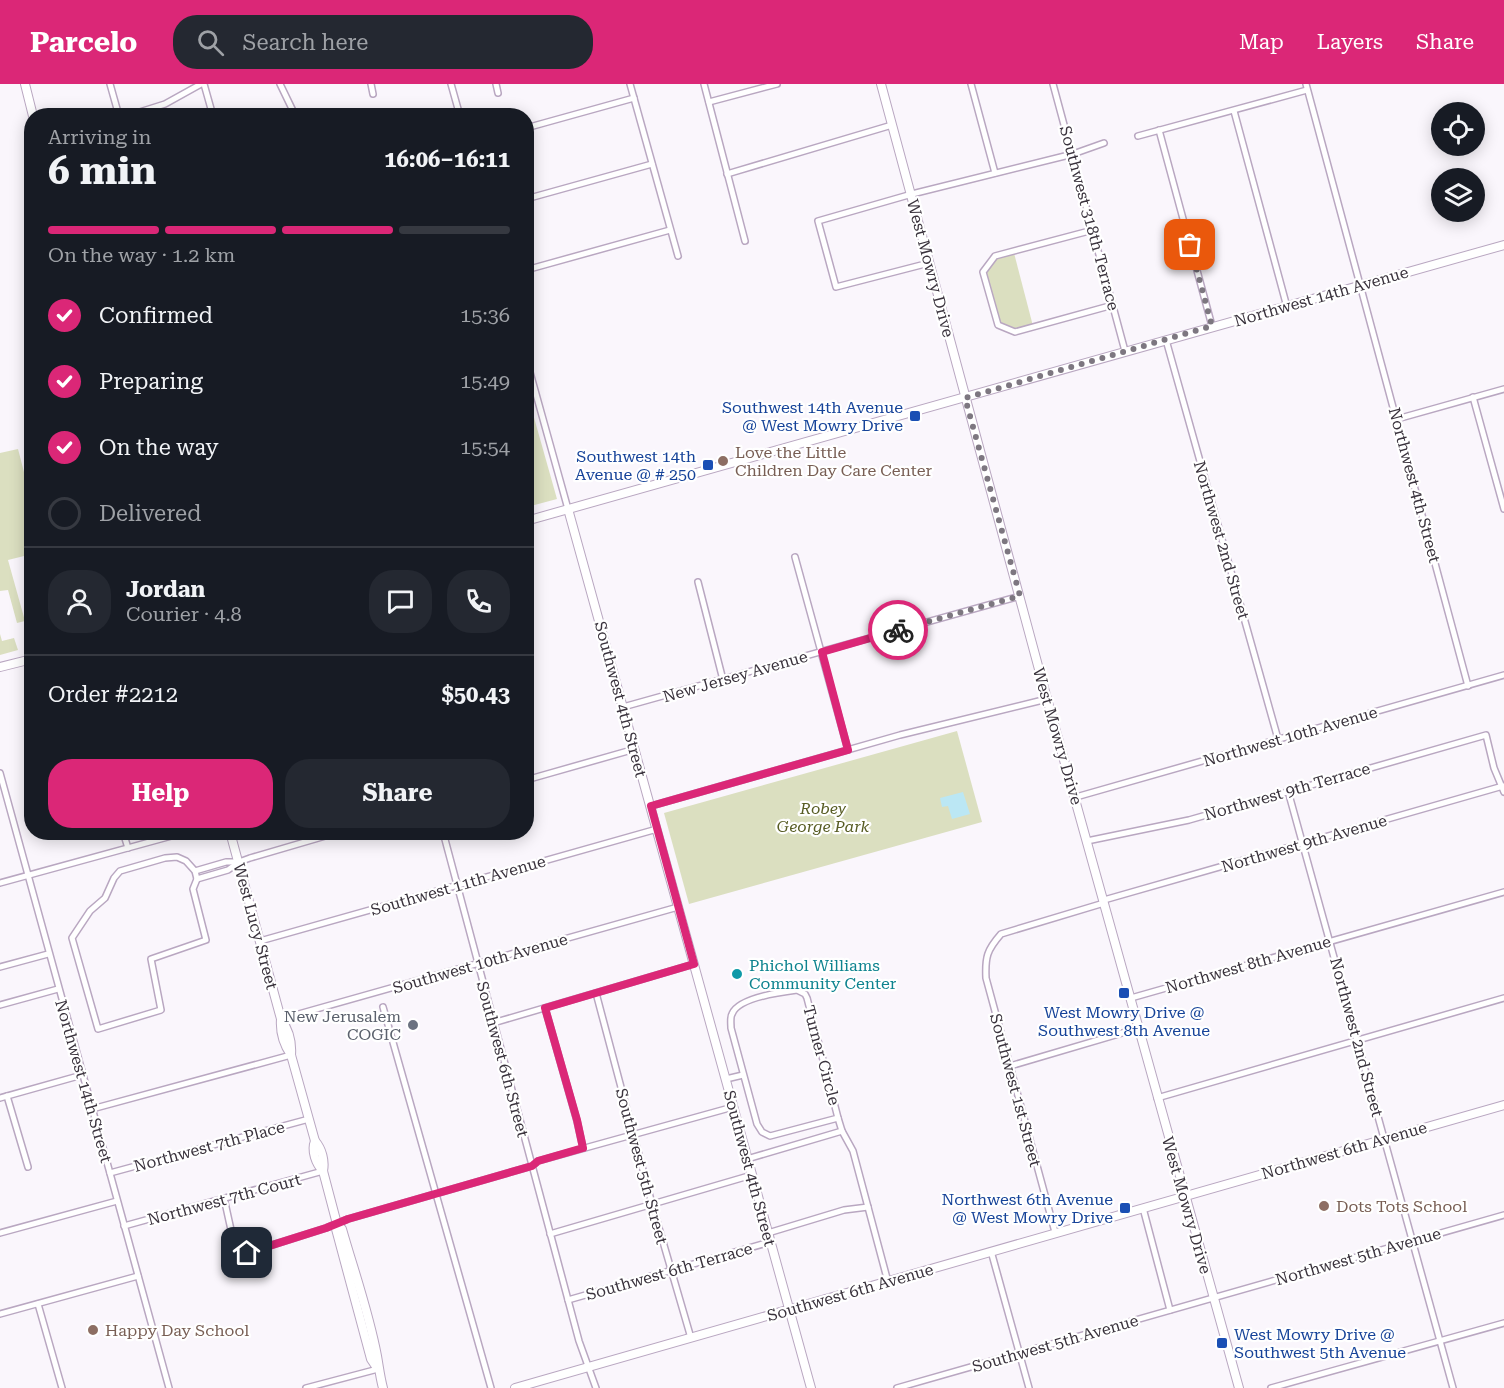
<!DOCTYPE html>
<meta charset="utf-8">
<style>
:root{--surface:#171b24;--page:#242831;--text:#f1f3f6;--muted:#9ea1a6;--line:#363941;--accent:#db2777}
body{margin:0;font-family:"Roboto Serif",serif;background:var(--page);color:var(--text);height:100vh;display:flex;flex-direction:column;font-size:22px;white-space:nowrap}
*{box-sizing:border-box;margin:0}
p{font-size:20px;color:var(--muted)}
.icon{flex:none;width:33px;height:33px;fill:none;stroke:currentColor;stroke-width:2;stroke-linecap:round;stroke-linejoin:round}
.map{position:relative;flex:1;overflow:hidden}
.details{position:absolute;left:24px;top:24px;width:510px;height:732px;display:flex;flex-direction:column;background:var(--surface);border-radius:24px;box-shadow:0 3px 15px #0003}
.details>*{flex:none}
.tools{position:absolute;left:1431px;top:18px;display:grid;gap:12px}
.tools a{display:grid;place-items:center;width:54px;height:54px;border-radius:50%;background:var(--surface);box-shadow:0 3px 15px #0003;font-size:30px}
.pin{position:absolute;display:grid;place-items:center;width:51px;height:51px;color:#fff;margin:-26px;border-radius:12px;box-shadow:0 3px 9px #0006}
.courier{position:absolute;display:grid;place-items:center;width:60px;height:60px;margin:-30px;border:4px solid #db2777;border-radius:50%;background:#fff;color:#222;box-shadow:0 2px 8px #0007}
.summary em{font-style:normal;font-weight:700}
.summary div{display:flex;flex-direction:column-reverse}
.summary{display:flex;align-items:center;justify-content:space-between;height:102px;padding:0 24px}
h1{font-size:39px;font-weight:700;line-height:45px}
.bar{display:grid;grid-template-columns:repeat(4,1fr);gap:9px 6px;align-content:center;height:72px;padding:0 24px}
.bar i{height:8px;border-radius:4px;background:var(--line)}
.bar .on{background:var(--accent)}
.bar p{grid-column:span 4}
.line{display:flex;align-items:center;gap:15px;padding:0 24px;border-top:2px solid var(--line)}
.line div{flex:1}
.round{display:grid;place-items:center;flex:none;width:63px;height:63px;border-radius:24px;background:var(--page)}
ol{padding:0 24px;list-style:none}
li{display:flex;align-items:center;gap:18px;height:66px}
li p{margin-inline-start:auto}
li .icon{padding:6px;border-radius:50%;background:var(--accent);color:#fff;stroke-width:4}
li:last-child{color:var(--muted)}
li i{width:33px;height:33px;border:3px solid var(--line);border-radius:50%}
.primary-button{display:flex;gap:12px;margin-top:auto;padding:12px 24px}
.primary-button a{flex:1;height:69px;border-radius:24px;background:var(--accent);color:#fff;font-size:24px;font-weight:700;line-height:69px;text-align:center}
.primary-button a+a{background:var(--page);color:var(--text)}
header{display:flex;align-items:center;gap:36px;box-sizing:border-box;height:84px;padding:0 30px;background:var(--accent);color:#fff}
header strong{font-size:28px}
nav{display:flex;gap:33px;margin-inline-start:auto;font-size:21px}
.search{width:420px;height:54px;background:var(--page);display:flex;align-items:center;gap:15px;box-sizing:border-box;padding:0 21px;border-radius:24px;color:var(--muted);font-size:22px}
.map>svg:first-child{display:block}
.green{fill:#dbdfc0}
.water{fill:#bbe7f4}
.lines{fill:none;stroke-linecap:round;stroke-linejoin:round}
.street-casing{stroke:#b9a7c1;stroke-width:8}
.secondary-casing{stroke:#b9a7c1;stroke-width:10}
.street{stroke:#fff;stroke-width:5}
.secondary{stroke:#fff;stroke-width:8}
.done{stroke:#7d7780;stroke-width:6;stroke-dasharray:0 10.8}
.route{stroke:#db2777;stroke-width:8}
.transit-dot{fill:#1a4fb4;stroke:#fff;stroke-width:2}
.education-dot{fill:#8d6e63;stroke:#fff;stroke-width:2}
.culture-dot{fill:#0f9aa8;stroke:#fff;stroke-width:2}
.worship-dot{fill:#6b7280;stroke:#fff;stroke-width:2}
.labels{text-anchor:middle;stroke-width:4.5;stroke-linejoin:round;paint-order:stroke}
.street-label{font-size:16px;fill:#3a333d;stroke:#fff}
.transit-label{font-size:16px;fill:#164399;stroke:#fff;text-anchor:end}
.education-label{font-size:16px;fill:#785e54;stroke:#fff;text-anchor:start}
.park-label{font-size:16px;font-style:italic;fill:#575c23;stroke:#fff}
.culture-label{font-size:16px;fill:#0d838f;stroke:#fff;text-anchor:start}
.worship-label{font-size:16px;fill:#5b616d;stroke:#fff;text-anchor:end}
</style>
<header>
<strong>Parcelo</strong>
<div class="search"><svg class="icon" aria-label="search" viewBox="0 0 24 24"><circle cx="10" cy="10" r="6"/><path d="M15 15l6 6"/></svg>Search here</div>
<nav><a>Map</a><a>Layers</a><a>Share</a></nav>
</header>
<div class="map">
<svg width="1504" height="1304" viewBox="0 0 1504 1304">
<rect width="100%" height="100%" fill="#faf6fc"/>
<g class="green">
<polygon points="1014,169 1033,242 1015,246 998,240 984,188 996,173"/>
<polygon points="533,330 557,415 527,423 527,331"/>
<polygon points="18,365 31,415 32,470 8,476 25,537 17,539 8,506 0,507 0,369"/>
<polygon points="0,550 2,557 14,554 18,566 0,571"/>
<polygon points="957,647 982,738 689,820 664,729"/>
</g>
<polygon class="water" points="963,708 970,730 952,735 948,722 942,723 940,714"/>
<g class="lines">
<g class="street-casing">
<g id="street">
<polyline points="110,0 119,32"/>
<polyline points="204,0 213,32"/>
<polyline points="280,0 295,31"/>
<polyline points="371,0 373,10"/>
<polyline points="451,0 460,32"/>
<polyline points="496,0 498,9"/>
<polyline points="630,0 678,172"/>
<polyline points="704,0 745,157"/>
<polyline points="971,0 995,89"/>
<polyline points="1053,0 1125,267"/>
<polyline points="1306,0 1468,602"/>
<polyline points="709,18 777,0"/>
<polyline points="1234,27 1287,223"/>
<polyline points="127,32 165,20 201,0"/>
<polyline points="526,44 634,14"/>
<polyline points="1159,46 1212,242"/>
<polyline points="1138,52 1307,6"/>
<polyline points="727,90 892,41"/>
<polyline points="526,115 652,80"/>
<polyline points="1093,146 995,172 983,188 998,241 1015,248 1113,221"/>
<polyline points="929,179 836,203 818,137 912,110 1073,70 1104,59"/>
<polyline points="526,186 670,146"/>
<polyline points="1166,256 1278,655"/>
<polyline points="526,274 568,425"/>
<polyline points="1473,313 1504,425"/>
<polyline points="1397,335 1504,305"/>
<polyline points="795,473 848,666"/>
<polyline points="698,498 723,596"/>
<polyline points="623,623 1020,512"/>
<polyline points="0,689 169,1304"/>
<polyline points="526,696 635,665"/>
<polyline points="1288,707 1453,1304"/>
<polyline points="1076,713 1504,591"/>
<polyline points="651,722 900,651 1047,615"/>
<polyline points="123,748 128,764"/>
<polyline points="443,748 579,1257 596,1304"/>
<polyline points="1087,757 1189,736 1486,651 1494,684 1504,708"/>
<polygon points="177,773 186,777 195,787 197,795 193,805 206,856 151,875 161,926 98,945 72,854 90,827 105,814 114,794 120,787 165,774"/>
<polyline points="195,787 226,778 239,778"/>
<polyline points="197,795 228,786 239,778 250,774 339,748"/>
<polyline points="0,799 186,748"/>
<polyline points="1104,816 1503,702"/>
<polyline points="260,857 657,745"/>
<polyline points="0,883 48,870"/>
<path d="M797,906L805,910L807,914L838,1034L770,1052L762,1048L757,1040L731,944C731,940 730,933 732,930C738,914 781,908 797,906Z"/>
<polyline points="596,909 652,1120 691,1254"/>
<polyline points="1131,914 1504,808"/>
<polyline points="0,921 58,905"/>
<polyline points="383,923 491,1304"/>
<polyline points="545,924 577,1037 583,1064"/>
<polyline points="281,935 678,823"/>
<polyline points="493,939 694,880"/>
<polyline points="1010,982 1139,944"/>
<polyline points="726,995 743,991"/>
<polyline points="7,1012 28,1083"/>
<polyline points="0,1014 82,991"/>
<polyline points="1157,1014 1504,914"/>
<polyline points="92,1025 291,971"/>
<polyline points="838,1034 842,1047 853,1067 888,1198"/>
<polyline points="747,1075 842,1047"/>
<polyline points="110,1089 309,1035"/>
<polyline points="224,1114 235,1164 238,1169 247,1169 326,1144 348,1135 532,1082 538,1077 733,1023"/>
<polyline points="1143,1124 1170,1226"/>
<polyline points="124,1142 323,1087"/>
<path d="M1055,1148L986,894C985,873 987,866 1001,850L1104,819"/>
<polyline points="0,1149 117,1117"/>
<polyline points="768,1149 844,1126 868,1123"/>
<polyline points="550,1150 752,1091"/>
<polyline points="991,1167 1029,1304"/>
<polyline points="568,1216 770,1158"/>
<polyline points="38,1220 62,1304"/>
<polyline points="0,1230 138,1192"/>
<polyline points="306,1304 378,1285"/>
<polyline points="897,1304 1504,1131"/>
<polyline points="1271,1304 1504,1239"/>
</g>
</g>
<g class="secondary-casing">
<g id="secondary">
<polyline points="25,0 33,32"/>
<polyline points="881,0 1047,615 1239,1304"/>
<polyline points="568,425 811,1304"/>
<polyline points="526,437 1504,161"/>
<polyline points="0,583 32,575"/>
<path d="M230,748L281,935C289,946 292,958 291,971L315,1057C322,1065 325,1077 323,1087L337,1140L342,1145C354,1187 369,1229 377,1272C379,1283 380,1293 383,1304"/>
<path d="M281,935C280,948 284,961 291,971"/>
<path d="M315,1057C311,1067 316,1080 323,1087"/>
<polyline points="337,1140 336,1145 371,1275 377,1284"/>
<polyline points="515,1304 1504,1021"/>
</g>
</g>
<use href="#street" class="street"/>
<use href="#secondary" class="secondary"/>
</g>
<g class="lines">
<polyline class="done" points="898,546 1020,512 965,314 1212,242 1190,161"/>
<polyline class="route" points="247,1169 326,1144 348,1135 532,1082 538,1077 583,1064 577,1036 545,924 694,880 651,722 848,666 822,568 898,546"/>
</g>
<g class="transit-dot">
<rect x="909" y="326" width="12" height="12" rx="3"/>
<rect x="702" y="375" width="12" height="12" rx="3"/>
<rect x="1118" y="903" width="12" height="12" rx="3"/>
<rect x="1119" y="1118" width="12" height="12" rx="3"/>
<rect x="1216" y="1253" width="12" height="12" rx="3"/>
</g>
<g class="education-dot">
<circle cx="723" cy="377" r="6"/>
<circle cx="1324" cy="1122" r="6"/>
<circle cx="93" cy="1246" r="6"/>
</g>
<circle class="culture-dot" cx="737" cy="890" r="6"/>
<circle class="worship-dot" cx="413" cy="941" r="6"/>
<g class="labels">
<g class="street-label">
<text transform="translate(1090 134) rotate(75)" y="6">Southwest 318th Terrace</text>
<text transform="translate(931 184) rotate(75)" y="6">West Mowry Drive</text>
<text transform="translate(1321 212) rotate(-16)" y="6">Northwest 14th Avenue</text>
<text transform="translate(1415 401) rotate(75)" y="6">Northwest 4th Street</text>
<text transform="translate(1222 456) rotate(74)" y="6">Northwest 2nd Street</text>
<text transform="translate(735 592) rotate(-16)" y="6">New Jersey Avenue</text>
<text transform="translate(621 615) rotate(75)" y="6">Southwest 4th Street</text>
<text transform="translate(1058 652) rotate(74)" y="6">West Mowry Drive</text>
<text transform="translate(1290 652) rotate(-16)" y="6">Northwest 10th Avenue</text>
<text transform="translate(1287 707) rotate(-16)" y="6">Northwest 9th Terrace</text>
<text transform="translate(1304 759) rotate(-16)" y="6">Northwest 9th Avenue</text>
<text transform="translate(458 801) rotate(-16)" y="6">Southwest 11th Avenue</text>
<text transform="translate(256 842) rotate(75)" y="6">West Lucy Street</text>
<text transform="translate(480 879) rotate(-16)" y="6">Southwest 10th Avenue</text>
<text transform="translate(1248 880) rotate(-16)" y="6">Northwest 8th Avenue</text>
<text transform="translate(1357 953) rotate(75)" y="6">Northwest 2nd Street</text>
<text transform="translate(822 971) rotate(75)" y="6">Turner Circle</text>
<text transform="translate(503 975) rotate(75)" y="6">Southwest 6th Street</text>
<text transform="translate(84 997) rotate(74)" y="6">Northwest 14th Street</text>
<text transform="translate(1016 1006) rotate(75)" y="6">Southwest 1st Street</text>
<text transform="translate(209 1062) rotate(-15)" y="6">Northwest 7th Place</text>
<text transform="translate(1344 1066) rotate(-16)" y="6">Northwest 6th Avenue</text>
<text transform="translate(642 1082) rotate(75)" y="6">Southwest 5th Street</text>
<text transform="translate(750 1084) rotate(75)" y="6">Southwest 4th Street</text>
<text transform="translate(224 1115) rotate(-15)" y="6">Northwest 7th Court</text>
<text transform="translate(1187 1121) rotate(74)" y="6">West Mowry Drive</text>
<text transform="translate(1358 1172) rotate(-16)" y="6">Northwest 5th Avenue</text>
<text transform="translate(669 1187) rotate(-16)" y="6">Southwest 6th Terrace</text>
<text transform="translate(850 1208) rotate(-16)" y="6">Southwest 6th Avenue</text>
<text transform="translate(1055 1259) rotate(-16)" y="6">Southwest 5th Avenue</text>
</g>
<g class="transit-label">
<text x="903" y="329">Southwest 14th Avenue<tspan x="903" dy="18">@ West Mowry Drive</tspan></text>
<text x="696" y="378">Southwest 14th<tspan x="696" dy="18">Avenue @ # 250</tspan></text>
<text x="1124" y="934" text-anchor="middle">West Mowry Drive @<tspan x="1124" dy="18">Southwest 8th Avenue</tspan></text>
<text x="1113" y="1121">Northwest 6th Avenue<tspan x="1113" dy="18">@ West Mowry Drive</tspan></text>
<text x="1234" y="1256" text-anchor="start">West Mowry Drive @<tspan x="1234" dy="18">Southwest 5th Avenue</tspan></text>
</g>
<g class="education-label">
<text x="735" y="374">Love the Little<tspan x="735" dy="18">Children Day Care Center</tspan></text>
<text x="1336" y="1128">Dots Tots School</text>
<text x="105" y="1252">Happy Day School</text>
</g>
<g class="park-label">
<text x="823" y="730">Robey<tspan x="823" dy="18">George Park</tspan></text>
</g>
<g class="culture-label">
<text x="749" y="887">Phichol Williams<tspan x="749" dy="18">Community Center</tspan></text>
</g>
<g class="worship-label">
<text x="401" y="938">New Jerusalem<tspan x="401" dy="18">COGIC</tspan></text>
</g>
</g>
</svg>
<div class="tools">
<a><svg class="icon" aria-label="locate" viewBox="0 0 24 24"><circle cx="12" cy="12" r="6"/><path d="M12 2v4M12 18v4M2 12h4M18 12h4"/></svg></a>
<a><svg class="icon" aria-label="layers" viewBox="0 0 24 24"><path d="M12 4l9 5-9 5-9-5zM3 14l9 5 9-5"/></svg></a>
</div>
<div class="pin" style="left:1190px;top:161px;background:#ea580c"><svg class="icon" aria-label="bag" viewBox="0 0 24 24"><path d="M5 8h14l-1 12H6zM9 8a3 3 0 0 1 6 0"/></svg></div>
<div class="pin" style="left:247px;top:1169px;background:#1f2937"><svg class="icon" aria-label="home" viewBox="0 0 24 24"><path d="M3 11l9-7 9 7M6 9v11h12V9"/></svg></div>
<div class="courier" style="left:898px;top:546px"><svg class="icon" aria-label="bike" viewBox="0 0 24 24"><circle cx="6" cy="16" r="4"/><circle cx="18" cy="16" r="4"/><path d="M6 16l4-8h5l3 8M10 8l3 8H6M13 5h3"/></svg></div>
<section class="details">
<div class="summary"><div><h1>6 min</h1><p>Arriving in</p></div><em>16:06–16:11</em></div>
<div class="bar"><i class="on"></i><i class="on"></i><i class="on"></i><i></i><p>On the way · 1.2 km</p></div>
<ol>
<li><svg class="icon" aria-label="check" viewBox="0 0 24 24"><path d="M5 12l5 5 9-10"/></svg>Confirmed<p>15:36</p></li>
<li><svg class="icon" aria-label="check" viewBox="0 0 24 24"><path d="M5 12l5 5 9-10"/></svg>Preparing<p>15:49</p></li>
<li><svg class="icon" aria-label="check" viewBox="0 0 24 24"><path d="M5 12l5 5 9-10"/></svg>On the way<p>15:54</p></li>
<li><i></i>Delivered</li>
</ol>
<div class="line" style="height:108px"><a class="round"><svg class="icon" aria-label="person" viewBox="0 0 24 24"><circle cx="12" cy="8" r="4"/><path d="M4 21q1-7 8-7t8 7"/></svg></a><div><b>Jordan</b><p>Courier · 4.8</p></div><a class="round"><svg class="icon" aria-label="chat" viewBox="0 0 24 24"><path d="M4 5h16v11H9l-5 4z"/></svg></a><a class="round"><svg class="icon" aria-label="phone" viewBox="0 0 24 24"><path d="M5 4h4l2 5-3 2q2 4 5 5l2-3 5 2v4C11 20 4 13 5 4z"/></svg></a></div>
<div class="line" style="height:78px"><div>Order #2212</div><b>$50.43</b></div>
<div class="primary-button"><a>Help</a><a>Share</a></div>
</section>
</div>
